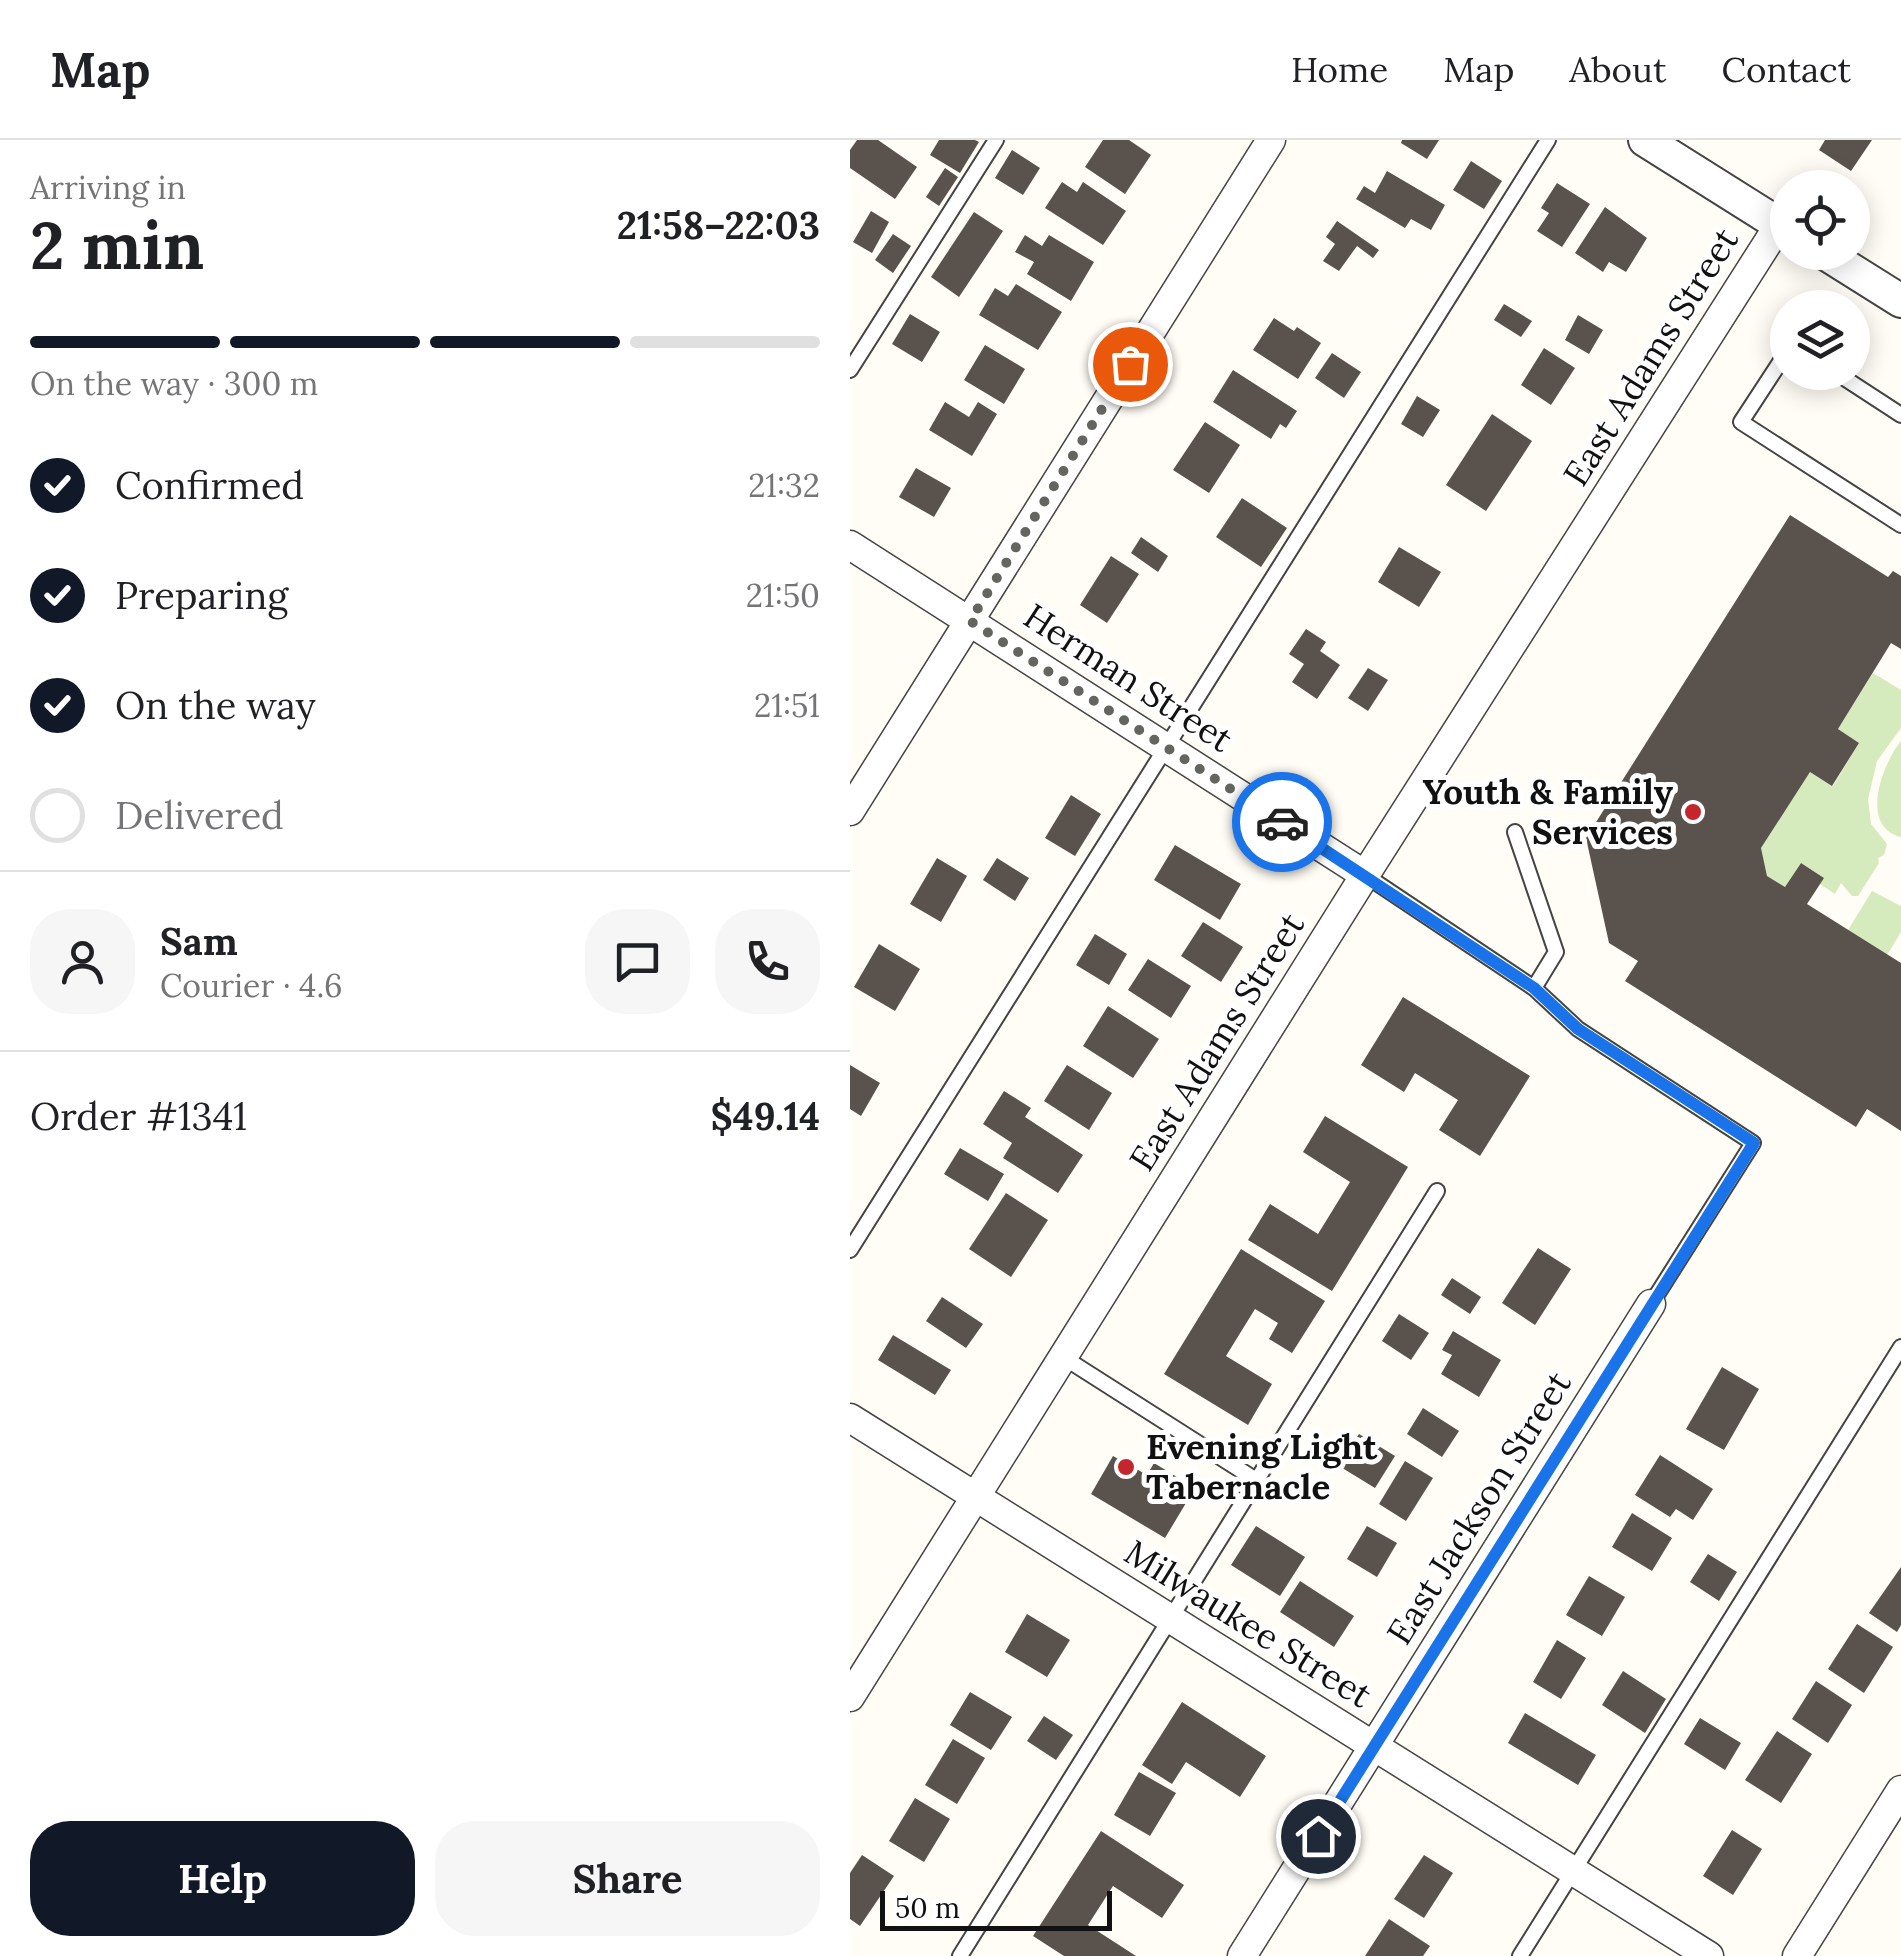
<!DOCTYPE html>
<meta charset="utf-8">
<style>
:root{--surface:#fff;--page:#f6f6f6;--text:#202124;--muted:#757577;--line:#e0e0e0;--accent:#111827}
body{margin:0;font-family:Lora,serif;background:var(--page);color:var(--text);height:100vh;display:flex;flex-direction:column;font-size:38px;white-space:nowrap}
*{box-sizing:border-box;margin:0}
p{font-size:32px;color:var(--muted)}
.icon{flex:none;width:55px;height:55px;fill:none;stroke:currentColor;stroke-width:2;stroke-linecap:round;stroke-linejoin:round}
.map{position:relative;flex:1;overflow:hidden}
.sheet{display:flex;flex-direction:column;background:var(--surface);width:850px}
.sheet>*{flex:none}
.fabs{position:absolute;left:920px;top:30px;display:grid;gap:20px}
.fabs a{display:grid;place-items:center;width:100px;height:100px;border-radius:50%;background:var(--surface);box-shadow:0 5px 25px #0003;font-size:50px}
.scale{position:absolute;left:30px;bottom:25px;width:232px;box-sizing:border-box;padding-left:10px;border:5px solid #111;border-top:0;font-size:28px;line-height:35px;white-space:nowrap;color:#111;-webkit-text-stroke:8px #fff;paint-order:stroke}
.pin{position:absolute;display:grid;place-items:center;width:85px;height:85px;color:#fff;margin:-42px;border:5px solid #fff;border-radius:50%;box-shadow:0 2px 10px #0007}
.courier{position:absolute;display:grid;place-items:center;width:100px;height:100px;margin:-50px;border:8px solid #1a73e8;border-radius:50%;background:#fff;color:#222;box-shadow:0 2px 12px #0007}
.overview em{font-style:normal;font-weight:700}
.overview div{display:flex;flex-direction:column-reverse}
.overview{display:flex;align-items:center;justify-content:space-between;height:170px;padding:0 30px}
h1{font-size:65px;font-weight:700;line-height:75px}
.bar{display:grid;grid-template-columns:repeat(4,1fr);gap:15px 10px;align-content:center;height:120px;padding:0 30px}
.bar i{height:12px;border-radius:8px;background:var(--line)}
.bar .current{background:var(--accent)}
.bar p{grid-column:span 4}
.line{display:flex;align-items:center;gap:25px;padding:0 30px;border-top:2px solid var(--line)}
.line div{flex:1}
.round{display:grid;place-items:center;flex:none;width:105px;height:105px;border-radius:40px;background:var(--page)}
ol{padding:0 30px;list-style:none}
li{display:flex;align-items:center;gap:30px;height:110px}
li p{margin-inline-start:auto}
li .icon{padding:10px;border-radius:50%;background:var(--accent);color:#fff;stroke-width:4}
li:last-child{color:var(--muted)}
li i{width:55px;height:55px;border:5px solid var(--line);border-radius:50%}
.cta{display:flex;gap:20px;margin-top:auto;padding:20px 30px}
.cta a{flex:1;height:115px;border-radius:40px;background:var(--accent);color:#fff;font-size:40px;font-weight:700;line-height:115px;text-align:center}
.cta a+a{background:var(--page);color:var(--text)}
header{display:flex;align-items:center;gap:60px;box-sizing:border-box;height:140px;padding:0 50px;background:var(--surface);border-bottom:2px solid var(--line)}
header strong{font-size:48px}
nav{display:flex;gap:55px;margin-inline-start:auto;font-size:35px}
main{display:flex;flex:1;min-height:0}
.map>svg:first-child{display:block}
.green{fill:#d5ebbd}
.building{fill:#5a524d}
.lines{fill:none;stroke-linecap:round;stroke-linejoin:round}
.service-casing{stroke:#444;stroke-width:18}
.minor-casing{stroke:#444;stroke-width:31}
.tertiary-casing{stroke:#444;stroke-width:36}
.service{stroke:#fff;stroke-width:14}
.minor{stroke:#fff;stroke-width:28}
.tertiary{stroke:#fff;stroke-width:32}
.done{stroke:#646461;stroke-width:10;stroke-dasharray:0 18}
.route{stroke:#1a73e8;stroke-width:12}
.poi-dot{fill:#c4262e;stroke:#fff;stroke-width:4}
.labels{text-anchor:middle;stroke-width:10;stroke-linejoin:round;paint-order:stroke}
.street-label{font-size:35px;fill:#111;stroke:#fff}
.poi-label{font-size:35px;font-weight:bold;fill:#111;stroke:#fff;text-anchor:end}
</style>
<header>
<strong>Map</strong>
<nav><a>Home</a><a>Map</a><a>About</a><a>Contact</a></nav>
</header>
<main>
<section class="sheet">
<div class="overview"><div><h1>2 min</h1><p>Arriving in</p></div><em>21:58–22:03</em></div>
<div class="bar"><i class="current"></i><i class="current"></i><i class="current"></i><i></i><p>On the way · 300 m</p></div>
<ol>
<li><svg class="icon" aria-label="check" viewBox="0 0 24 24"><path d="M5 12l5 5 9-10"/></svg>Confirmed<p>21:32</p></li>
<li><svg class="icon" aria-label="check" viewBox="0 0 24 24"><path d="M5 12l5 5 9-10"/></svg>Preparing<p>21:50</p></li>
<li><svg class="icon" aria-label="check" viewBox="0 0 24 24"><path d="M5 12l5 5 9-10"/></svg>On the way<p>21:51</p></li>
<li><i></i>Delivered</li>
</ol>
<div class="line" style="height:180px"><a class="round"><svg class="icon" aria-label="person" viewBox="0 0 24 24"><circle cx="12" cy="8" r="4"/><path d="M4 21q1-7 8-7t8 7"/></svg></a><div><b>Sam</b><p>Courier · 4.6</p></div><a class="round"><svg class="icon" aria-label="chat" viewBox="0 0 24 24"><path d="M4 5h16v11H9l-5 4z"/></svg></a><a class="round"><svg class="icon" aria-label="phone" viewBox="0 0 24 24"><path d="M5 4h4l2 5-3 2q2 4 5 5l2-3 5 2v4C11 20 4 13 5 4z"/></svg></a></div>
<div class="line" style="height:130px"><div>Order #1341</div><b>$49.14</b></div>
<div class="cta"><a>Help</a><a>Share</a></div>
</section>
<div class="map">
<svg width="1051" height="1816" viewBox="0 0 1051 1816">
<rect width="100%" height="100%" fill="#fffdf5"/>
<g class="green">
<polygon points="1023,533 1051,550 1051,588 1027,621 1018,659 1021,684 1037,704 1034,715 1028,718 1029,723 1008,756 1002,756 991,743 985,754 970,744 973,737 951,723 935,747 917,736 911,708 960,632 983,646 1009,603 988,589"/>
<path d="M1051,601V697C1008,686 1033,623 1051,601Z"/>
<polygon points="1022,751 1051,766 1051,792 1037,815 998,790"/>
</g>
<g class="building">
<polygon points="7,0 28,0 67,27 45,59 0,28 0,10"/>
<polygon points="89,0 125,0 129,2 110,33 80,15"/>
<polygon points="253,0 279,0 301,15 275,54 235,27"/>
<polygon points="552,0 589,0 577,19 551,3"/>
<polygon points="975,0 1022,0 1001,31 969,10"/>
<polygon points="162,10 190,28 173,55 145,38"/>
<polygon points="621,21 652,41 634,69 603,50"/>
<polygon points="95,28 108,37 89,66 76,57"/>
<polygon points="537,31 595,65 581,90 561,79 555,88 506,59 514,46 525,53"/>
<polygon points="212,42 227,52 233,42 276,71 253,105 195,68"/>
<polygon points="707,43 740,64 712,107 687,91 699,73 691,68"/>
<polygon points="755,67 797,98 776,132 759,122 753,132 725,113"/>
<polygon points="21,71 39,82 22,113 3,102"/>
<polygon points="124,72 153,91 109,157 81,137"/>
<polygon points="487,81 529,110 523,118 507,106 489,131 473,121 485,104 476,97"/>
<polygon points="43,94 61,106 43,133 25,120"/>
<polygon points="175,95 192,106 199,95 244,122 221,161 177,134 184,122 165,112"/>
<polygon points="166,144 212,172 188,210 129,175 145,148 158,156"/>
<polygon points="654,164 682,181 671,197 644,180"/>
<polygon points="60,174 90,192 72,222 42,204"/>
<polygon points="728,175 753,190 739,214 715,200"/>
<polygon points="424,178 444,191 447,187 471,203 448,239 403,210"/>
<polygon points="135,205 175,229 154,264 114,240"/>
<polygon points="694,208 725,228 701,265 671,245"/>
<polygon points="482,213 511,232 494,258 465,238"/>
<polygon points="383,230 447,271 436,288 430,284 421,299 363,262"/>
<polygon points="567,256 590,270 573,297 551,284"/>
<polygon points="95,262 119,277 128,262 147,274 122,316 79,290"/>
<polygon points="642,274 682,301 636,371 596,345"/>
<polygon points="355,282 390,305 359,353 323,330"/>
<polygon points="66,328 101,348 84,377 49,357"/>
<polygon points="392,358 437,388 411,427 366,397"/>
<polygon points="940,375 1038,437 1043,431 1051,436 1051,509 1041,503 988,589 1009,603 982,646 960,632 911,708 917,736 935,747 951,723 974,738 957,764 1051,823 1051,991 1017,969 1006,987 775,841 788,821 759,803 736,698"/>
<polygon points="291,397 318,416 308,432 281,413"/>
<polygon points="549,407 591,432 569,467 528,442"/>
<polygon points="261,416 289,434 257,483 230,465"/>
<polygon points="456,489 476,502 470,511 490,525 467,559 442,542 454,524 439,514"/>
<polygon points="518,528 538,540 518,571 498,558"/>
<polygon points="221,655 251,674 225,716 195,698"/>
<polygon points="325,705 391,744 370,780 304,740"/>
<polygon points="87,718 117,736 91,782 60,764"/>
<polygon points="147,718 179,738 165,761 133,740"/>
<polygon points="353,782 393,807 371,842 331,816"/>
<polygon points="245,794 277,814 259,845 226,825"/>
<polygon points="29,804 70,829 45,871 4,847"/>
<polygon points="298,819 341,846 321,878 278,850"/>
<polygon points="553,857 680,936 630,1016 589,990 608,960 565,933 554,952 511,925"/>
<polygon points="258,866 309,899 283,938 233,906"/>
<polygon points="0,925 30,943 11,976 0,969"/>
<polygon points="217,925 262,953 239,990 194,961"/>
<polygon points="154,951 181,968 175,977 233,1015 208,1053 153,1018 162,1003 133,984"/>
<polygon points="475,976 558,1027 482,1151 398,1100 420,1064 468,1094 500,1042 453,1012"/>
<polygon points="110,1008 154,1034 138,1061 94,1034"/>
<polygon points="156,1053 198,1080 161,1137 119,1109"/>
<polygon points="688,1108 721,1129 685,1185 652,1163"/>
<polygon points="391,1109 475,1161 442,1213 419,1199 428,1183 405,1169 376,1216 422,1244 398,1285 314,1234"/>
<polygon points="602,1138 631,1157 620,1174 591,1155"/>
<polygon points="92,1157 133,1184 116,1208 76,1181"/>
<polygon points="549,1174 579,1193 561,1220 532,1201"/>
<polygon points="603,1191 651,1220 629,1257 591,1234 602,1215 592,1210"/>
<polygon points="43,1195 101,1230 85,1255 28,1220"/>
<polygon points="872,1227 909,1249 874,1310 836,1289"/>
<polygon points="573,1268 609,1291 592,1317 557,1294"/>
<polygon points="509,1294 545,1316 525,1348 489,1326"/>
<polygon points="810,1315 863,1349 843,1380 826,1369 820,1377 785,1355"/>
<polygon points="263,1316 297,1335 304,1323 345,1348 315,1398 241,1354"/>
<polygon points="555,1321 583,1338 556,1381 529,1364"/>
<polygon points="782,1373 822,1398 802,1431 762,1407"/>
<polygon points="406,1386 455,1417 430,1456 381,1425"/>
<polygon points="517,1386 547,1403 527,1437 497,1419"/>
<polygon points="858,1414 887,1432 869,1461 840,1442"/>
<polygon points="1051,1427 1051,1485 1047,1492 1019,1473"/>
<polygon points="739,1436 775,1457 752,1496 716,1475"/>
<polygon points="450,1441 504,1476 484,1507 430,1472"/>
<polygon points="177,1474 220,1500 197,1537 155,1512"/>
<polygon points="1007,1484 1043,1507 1014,1553 978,1529"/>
<polygon points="707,1500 736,1518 711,1559 683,1542"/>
<polygon points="773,1531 816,1559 795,1593 752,1565"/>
<polygon points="966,1541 1002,1565 978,1603 942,1579"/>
<polygon points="120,1552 162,1577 141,1610 100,1585"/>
<polygon points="332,1562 416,1616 390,1657 336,1622 322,1644 292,1625"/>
<polygon points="675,1573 746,1615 728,1645 658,1603"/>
<polygon points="194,1576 223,1595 206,1620 177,1601"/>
<polygon points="850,1578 891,1603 875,1630 834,1604"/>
<polygon points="927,1591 962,1614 931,1663 895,1640"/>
<polygon points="103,1599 135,1618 107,1664 75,1645"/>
<polygon points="289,1632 326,1653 300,1696 264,1675"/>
<polygon points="65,1658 100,1679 74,1722 39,1701"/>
<polygon points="882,1690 912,1709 883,1755 853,1736"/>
<polygon points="251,1691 334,1745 312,1778 263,1746 238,1785 286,1816 214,1816 183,1796"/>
<polygon points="12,1715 44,1736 10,1786 0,1779 0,1733"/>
<polygon points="574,1715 603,1733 574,1778 544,1759"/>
<polygon points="539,1779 580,1806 573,1816 515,1816"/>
</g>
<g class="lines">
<g class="service-casing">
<g id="service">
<polyline points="938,210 891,282 1051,385"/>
<polyline points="0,230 146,0"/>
<polyline points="985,232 1051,275"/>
<polyline points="665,692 706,812 684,848"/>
<polyline points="515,735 684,848 728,889 903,1003 801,1164"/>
<polyline points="0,1110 698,0"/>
<polyline points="213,1217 406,1340"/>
<polyline points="110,1816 587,1051"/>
<polyline points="670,1816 1051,1207"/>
</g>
</g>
<g class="minor-casing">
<g id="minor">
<polyline points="0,405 515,735"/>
<polyline points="0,671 421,0"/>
<polyline points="0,1278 859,1816"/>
<polyline points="0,1557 515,735 929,85"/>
<polyline points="392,1816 801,1164"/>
<polyline points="947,1816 1051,1650"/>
</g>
</g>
<g class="tertiary-casing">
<g id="tertiary">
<polyline points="795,0 938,90"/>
<polyline points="973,112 1051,161"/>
</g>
</g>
<use href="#service" class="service"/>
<use href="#minor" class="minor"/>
<use href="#tertiary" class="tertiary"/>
</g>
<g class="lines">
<polyline class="done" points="280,224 120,481 432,682"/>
<polyline class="route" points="432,682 684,848 728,889 904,1003 468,1696"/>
</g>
<g class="poi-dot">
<circle cx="843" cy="672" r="10"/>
<circle cx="276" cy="1327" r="10"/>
</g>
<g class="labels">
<g class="street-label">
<text transform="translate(801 217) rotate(-58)" y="12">East Adams Street</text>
<text transform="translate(278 538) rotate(33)" y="12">Herman Street</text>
<text transform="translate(367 902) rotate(-58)" y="12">East Adams Street</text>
<text transform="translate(629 1368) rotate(-58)" y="12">East Jackson Street</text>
<text transform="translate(398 1484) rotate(32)" y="12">Milwaukee Street</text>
</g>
<g class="poi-label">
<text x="823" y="664">Youth &amp; Family<tspan x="823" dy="40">Services</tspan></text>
<text x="296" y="1319" text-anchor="start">Evening Light<tspan x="296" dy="40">Tabernacle</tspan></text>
</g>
</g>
</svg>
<div class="fabs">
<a><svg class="icon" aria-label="locate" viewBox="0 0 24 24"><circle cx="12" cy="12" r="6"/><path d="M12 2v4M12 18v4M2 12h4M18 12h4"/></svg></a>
<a><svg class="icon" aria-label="layers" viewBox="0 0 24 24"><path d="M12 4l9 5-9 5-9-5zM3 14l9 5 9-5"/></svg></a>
</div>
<div class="scale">50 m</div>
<div class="pin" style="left:280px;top:224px;background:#ea580c"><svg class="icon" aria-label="bag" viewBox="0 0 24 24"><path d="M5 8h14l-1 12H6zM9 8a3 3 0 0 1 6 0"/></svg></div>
<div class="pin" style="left:468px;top:1696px;background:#1f2937"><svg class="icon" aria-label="home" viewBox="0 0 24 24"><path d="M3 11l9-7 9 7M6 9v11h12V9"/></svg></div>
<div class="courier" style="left:432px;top:682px"><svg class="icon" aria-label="car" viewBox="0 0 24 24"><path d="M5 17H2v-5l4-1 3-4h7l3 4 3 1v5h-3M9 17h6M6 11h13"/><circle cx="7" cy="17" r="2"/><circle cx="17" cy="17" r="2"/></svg></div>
</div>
</main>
